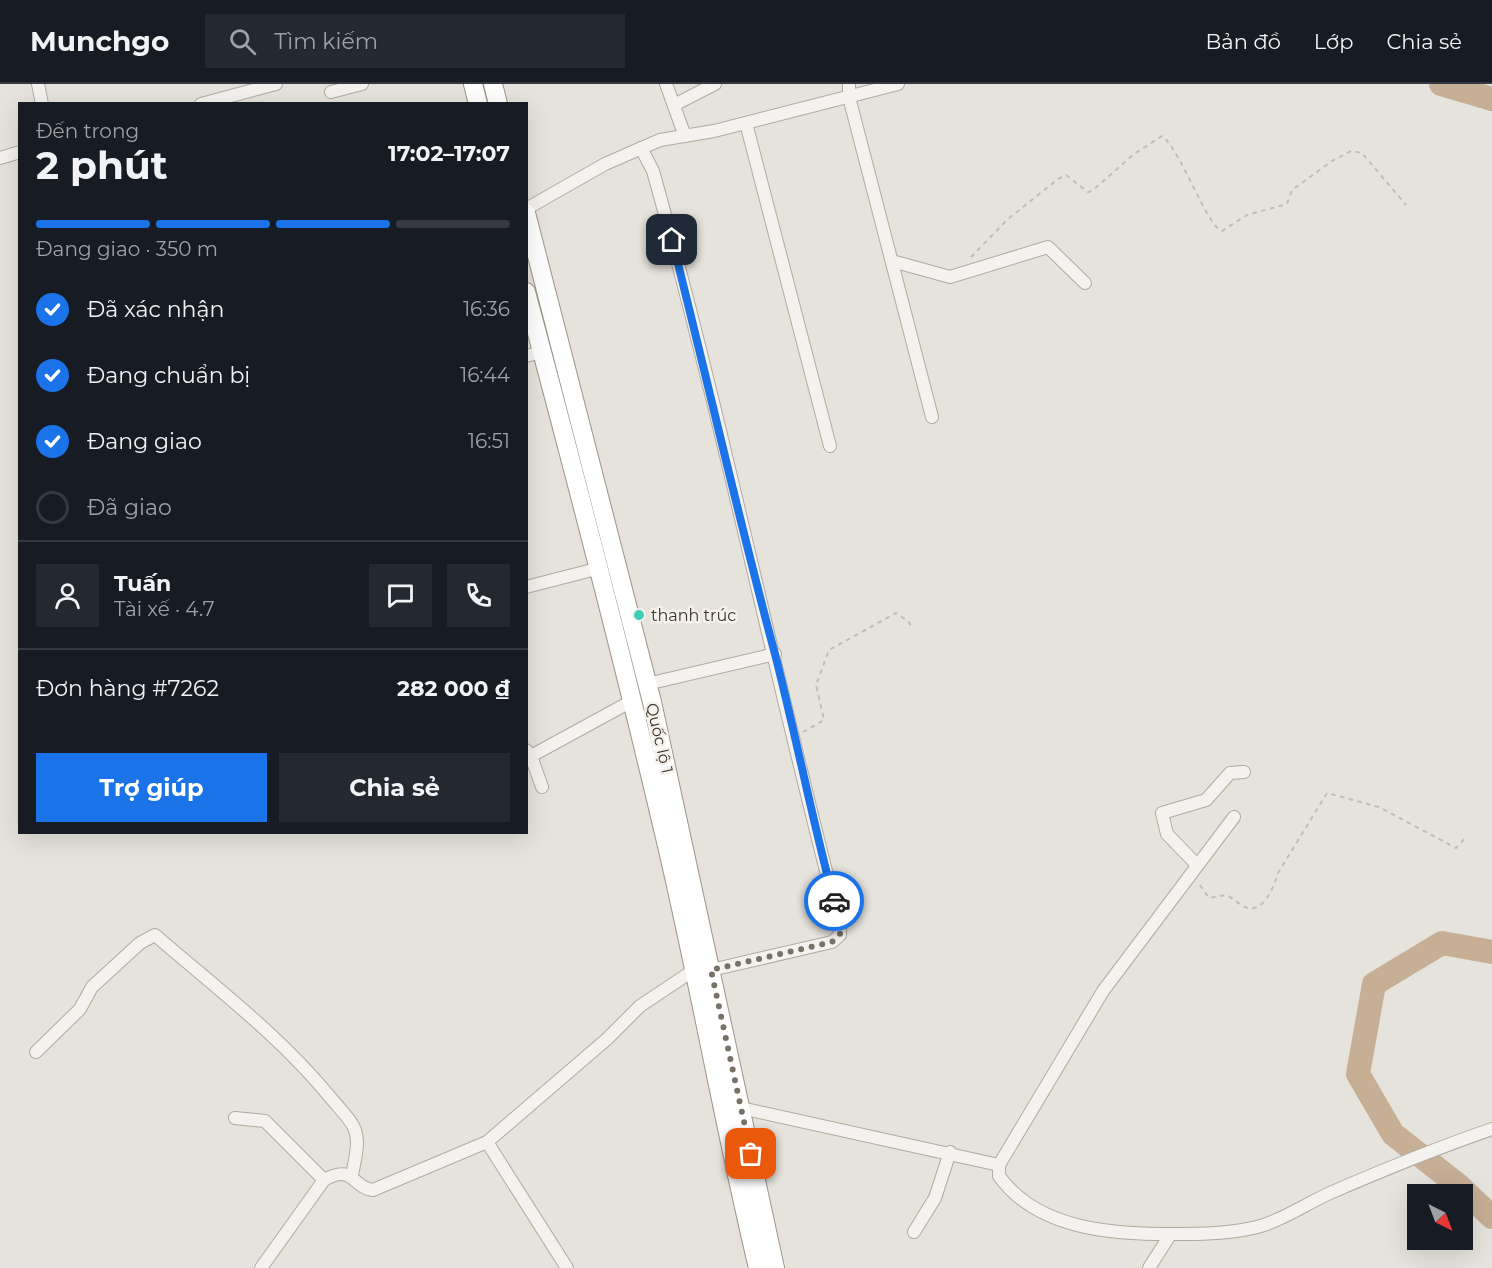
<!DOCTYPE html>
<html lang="vi">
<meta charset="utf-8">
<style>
:root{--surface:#171b24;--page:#242831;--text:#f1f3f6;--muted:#9ea1a6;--line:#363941;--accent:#1a73e8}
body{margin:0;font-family:Montserrat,sans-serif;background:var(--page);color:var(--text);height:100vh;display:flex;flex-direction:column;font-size:22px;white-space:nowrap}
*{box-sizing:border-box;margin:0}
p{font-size:20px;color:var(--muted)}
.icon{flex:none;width:33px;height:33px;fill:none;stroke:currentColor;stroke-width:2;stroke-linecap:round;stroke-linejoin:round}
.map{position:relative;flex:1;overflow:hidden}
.sheet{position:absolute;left:18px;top:18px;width:510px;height:732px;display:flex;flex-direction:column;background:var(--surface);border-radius:0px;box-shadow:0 6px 24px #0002}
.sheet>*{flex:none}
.needle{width:39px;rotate:138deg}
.fabs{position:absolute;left:1407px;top:1100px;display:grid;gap:12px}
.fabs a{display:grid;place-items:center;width:66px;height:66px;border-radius:0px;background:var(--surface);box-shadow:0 6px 24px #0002;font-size:30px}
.pin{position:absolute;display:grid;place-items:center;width:51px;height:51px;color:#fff;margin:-26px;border-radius:12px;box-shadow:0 3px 9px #0006}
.courier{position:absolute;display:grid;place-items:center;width:60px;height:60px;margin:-30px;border:4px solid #1a73e8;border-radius:50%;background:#fff;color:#222;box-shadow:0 2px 8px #0007}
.overview em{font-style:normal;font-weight:700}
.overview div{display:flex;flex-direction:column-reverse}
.overview{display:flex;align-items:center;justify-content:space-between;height:102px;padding:0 18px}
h1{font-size:39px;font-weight:700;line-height:45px}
.bar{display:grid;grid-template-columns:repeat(4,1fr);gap:9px 6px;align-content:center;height:72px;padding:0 18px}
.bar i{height:8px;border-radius:4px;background:var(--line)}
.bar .selected{background:var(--accent)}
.bar p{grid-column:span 4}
.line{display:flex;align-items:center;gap:15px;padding:0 18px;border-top:2px solid var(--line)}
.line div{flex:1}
.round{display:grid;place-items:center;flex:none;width:63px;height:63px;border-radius:0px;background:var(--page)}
ol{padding:0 18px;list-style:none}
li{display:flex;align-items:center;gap:18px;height:66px}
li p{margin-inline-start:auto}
li .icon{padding:6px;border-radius:50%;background:var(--accent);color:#fff;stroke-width:4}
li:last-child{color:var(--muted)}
li i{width:33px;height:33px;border:3px solid var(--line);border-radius:50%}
.button{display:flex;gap:12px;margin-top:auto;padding:12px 18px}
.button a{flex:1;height:69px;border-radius:0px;background:var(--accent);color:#fff;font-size:24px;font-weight:700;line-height:69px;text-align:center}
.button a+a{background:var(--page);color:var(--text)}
header{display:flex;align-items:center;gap:36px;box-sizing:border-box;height:84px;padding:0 30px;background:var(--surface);border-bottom:2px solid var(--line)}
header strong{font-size:28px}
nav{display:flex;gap:33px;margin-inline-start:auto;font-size:21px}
.search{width:420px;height:54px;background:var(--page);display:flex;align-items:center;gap:15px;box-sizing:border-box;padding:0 21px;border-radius:0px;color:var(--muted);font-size:22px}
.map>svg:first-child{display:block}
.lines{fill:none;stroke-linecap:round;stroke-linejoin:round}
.river{stroke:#c7af96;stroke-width:24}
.minor-casing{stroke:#b0aaa2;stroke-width:14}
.highway-casing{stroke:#9d9383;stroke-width:20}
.path{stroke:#c0bdb6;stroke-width:2;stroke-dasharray:4.5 4.5;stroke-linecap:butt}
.minor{stroke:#f4f2ee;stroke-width:12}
.highway{stroke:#fff;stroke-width:18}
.done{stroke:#787166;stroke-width:6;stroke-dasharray:0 10.8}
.route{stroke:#1a73e8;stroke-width:8}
.poi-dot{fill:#3eceb8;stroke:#f4f0eb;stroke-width:2}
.labels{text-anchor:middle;stroke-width:5;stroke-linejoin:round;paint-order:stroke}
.poi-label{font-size:16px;fill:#3c3426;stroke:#f4f0eb;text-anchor:start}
.street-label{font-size:16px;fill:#3c3426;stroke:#f4f0eb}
</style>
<header>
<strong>Munchgo</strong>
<div class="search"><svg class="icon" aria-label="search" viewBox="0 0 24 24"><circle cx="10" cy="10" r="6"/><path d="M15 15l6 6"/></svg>Tìm kiếm</div>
<nav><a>Bản đồ</a><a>Lớp</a><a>Chia sẻ</a></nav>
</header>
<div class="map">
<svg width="1492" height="1184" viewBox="0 0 1492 1184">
<rect width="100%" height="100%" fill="#e6e2dc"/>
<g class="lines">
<g class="river">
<polyline points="1441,0 1492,15"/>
<polyline points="1492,868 1442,859 1374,900 1358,990 1393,1050 1458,1101 1492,1133"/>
</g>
<g class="minor-casing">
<g id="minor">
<polyline points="38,0 42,20"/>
<polyline points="666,0 685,52"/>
<polyline points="849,0 849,13 932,333"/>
<polyline points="331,8 362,0"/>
<polyline points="201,20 276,0"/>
<polyline points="674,21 715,0"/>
<polyline points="746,39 830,362"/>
<path d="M641,64L653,87C723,337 774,591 840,841V851L832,858L711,886"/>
<polyline points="0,74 20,68"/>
<polyline points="526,125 605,80 660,56 714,47 898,0"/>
<polyline points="892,177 950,193 1048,163 1085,199"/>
<polyline points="526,272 542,268"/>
<polyline points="526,503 600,484"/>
<polyline points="647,600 775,570"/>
<polyline points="526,666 531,672 630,618"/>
<polyline points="531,672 542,703"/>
<polyline points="1197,781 1167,750 1162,729 1206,716 1230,689 1244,688"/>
<path d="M36,968L80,925L92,903L140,859L155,851C215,903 279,951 330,1013C338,1023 351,1035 355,1046C360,1060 354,1078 352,1092"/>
<path d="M741,1024L999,1081V1092C1039,1148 1120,1151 1183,1150C1210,1150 1239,1149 1264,1141C1287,1133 1308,1119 1330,1109C1383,1086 1437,1064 1492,1045"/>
<polyline points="235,1034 265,1037 324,1096"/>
<polyline points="487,1058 567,1184"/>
<polyline points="999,1081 1103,907 1234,733"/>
<polyline points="914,1148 935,1114 950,1068"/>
<path d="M261,1184L324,1096C354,1079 352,1104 373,1106L487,1058L607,955L640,922L694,886"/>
<polyline points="1149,1184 1170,1151"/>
</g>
</g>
<g class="highway-casing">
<g id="highway">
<polyline points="473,0 478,20"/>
<polyline points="493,0 498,20"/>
<polyline points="526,129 652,618 775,1184"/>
<path d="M526,208C574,387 621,566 663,745C698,891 723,1038 758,1184"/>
</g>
</g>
<g class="path">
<path d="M971,173L1008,135L1058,95L1066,91L1088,108L1092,107L1134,70L1162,52C1181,66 1207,143 1222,147L1247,131L1287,120L1292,106L1332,77L1351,67L1362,69L1406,121"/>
<polyline points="803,648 824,636 816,601 829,566 896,529 908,537 913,545"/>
<path d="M1200,801L1209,814L1226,811C1233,814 1237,819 1243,822C1262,833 1274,803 1278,789L1327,709L1379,723L1456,764L1467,752"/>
</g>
<use href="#minor" class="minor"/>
<use href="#highway" class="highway"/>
</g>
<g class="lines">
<polyline class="done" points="751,1070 711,886 832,858 840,850 840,841 834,817"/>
<path class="route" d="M672,156C707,294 738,433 775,570C796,652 812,735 834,817"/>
</g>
<circle class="poi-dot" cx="639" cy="531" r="6"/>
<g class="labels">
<g class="poi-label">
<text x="651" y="537">thanh trúc</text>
</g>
<g class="street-label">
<text transform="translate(660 654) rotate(77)" y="6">Quốc lộ 1</text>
</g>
</g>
</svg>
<div class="fabs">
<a><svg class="needle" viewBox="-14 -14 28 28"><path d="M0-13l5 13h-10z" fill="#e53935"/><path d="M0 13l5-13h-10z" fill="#9ea1a6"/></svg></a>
</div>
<div class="pin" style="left:751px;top:1070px;background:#ea580c"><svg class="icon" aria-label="bag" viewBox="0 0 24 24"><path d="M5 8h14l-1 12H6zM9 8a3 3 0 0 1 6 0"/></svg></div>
<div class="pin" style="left:672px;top:156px;background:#1f2937"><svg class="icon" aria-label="home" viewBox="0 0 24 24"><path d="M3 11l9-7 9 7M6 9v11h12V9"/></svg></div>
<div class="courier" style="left:834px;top:817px"><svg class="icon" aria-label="car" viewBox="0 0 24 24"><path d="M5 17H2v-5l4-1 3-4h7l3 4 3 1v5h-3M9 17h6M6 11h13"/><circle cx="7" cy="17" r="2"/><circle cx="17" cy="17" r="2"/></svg></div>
<section class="sheet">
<div class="overview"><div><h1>2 phút</h1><p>Đến trong</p></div><em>17:02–17:07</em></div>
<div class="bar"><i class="selected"></i><i class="selected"></i><i class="selected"></i><i></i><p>Đang giao · 350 m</p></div>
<ol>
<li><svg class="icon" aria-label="check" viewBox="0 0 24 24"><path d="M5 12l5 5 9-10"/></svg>Đã xác nhận<p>16:36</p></li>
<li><svg class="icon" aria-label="check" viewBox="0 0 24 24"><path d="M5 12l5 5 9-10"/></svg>Đang chuẩn bị<p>16:44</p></li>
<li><svg class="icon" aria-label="check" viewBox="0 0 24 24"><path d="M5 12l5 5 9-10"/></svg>Đang giao<p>16:51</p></li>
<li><i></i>Đã giao</li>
</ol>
<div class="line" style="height:108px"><a class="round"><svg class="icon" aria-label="person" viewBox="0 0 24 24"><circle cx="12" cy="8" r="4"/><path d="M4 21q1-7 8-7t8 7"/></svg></a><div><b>Tuấn</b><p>Tài xế · 4.7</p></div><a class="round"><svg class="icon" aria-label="chat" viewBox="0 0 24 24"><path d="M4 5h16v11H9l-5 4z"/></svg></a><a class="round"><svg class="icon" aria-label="phone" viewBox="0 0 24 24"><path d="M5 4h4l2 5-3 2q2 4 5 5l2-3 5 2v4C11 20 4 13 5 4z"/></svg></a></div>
<div class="line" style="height:78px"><div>Đơn hàng #7262</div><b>282 000 ₫</b></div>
<div class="button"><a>Trợ giúp</a><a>Chia sẻ</a></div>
</section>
</div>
